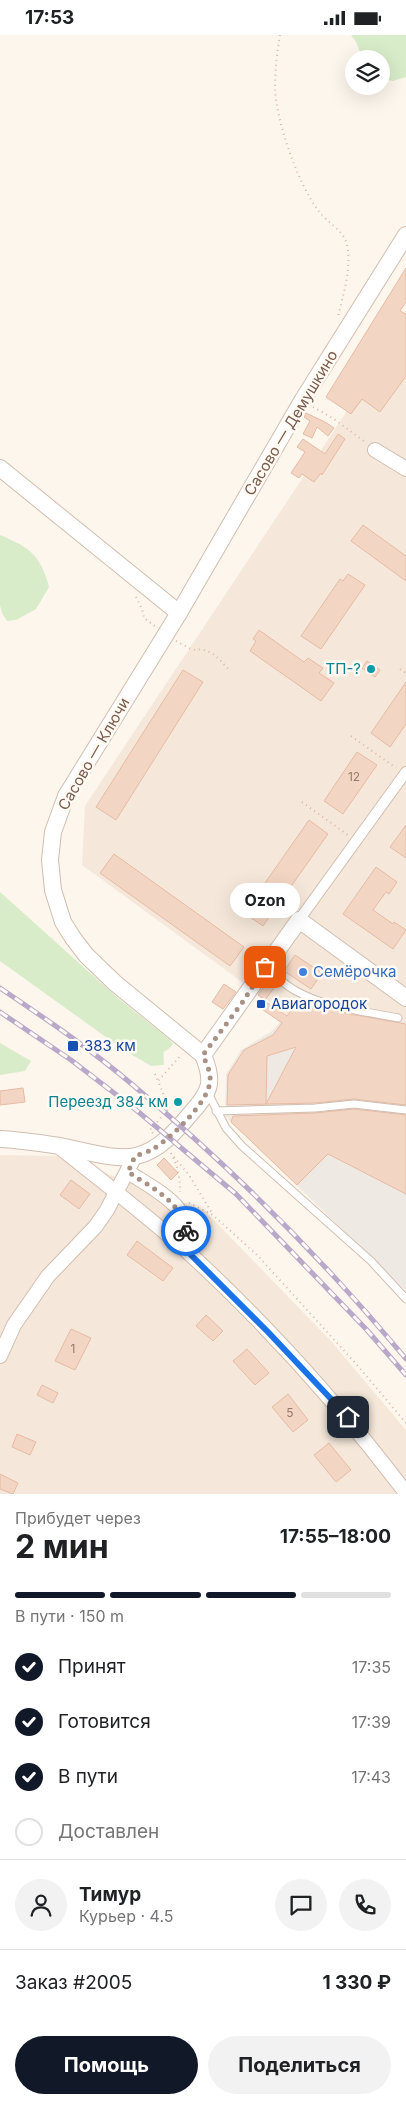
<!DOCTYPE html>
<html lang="ru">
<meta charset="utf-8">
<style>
:root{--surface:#fff;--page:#f2f2f2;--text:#202124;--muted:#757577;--line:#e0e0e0;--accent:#111827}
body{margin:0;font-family:Inter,sans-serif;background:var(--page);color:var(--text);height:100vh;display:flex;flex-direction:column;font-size:19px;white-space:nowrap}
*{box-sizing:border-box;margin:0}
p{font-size:16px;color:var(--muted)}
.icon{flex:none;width:28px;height:28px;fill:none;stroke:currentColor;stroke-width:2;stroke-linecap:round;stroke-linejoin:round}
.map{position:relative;height:1459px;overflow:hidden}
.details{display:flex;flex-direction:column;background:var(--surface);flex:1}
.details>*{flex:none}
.controls{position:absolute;left:345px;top:15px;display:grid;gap:10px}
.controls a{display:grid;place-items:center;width:45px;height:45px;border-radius:50%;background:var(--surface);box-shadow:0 5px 20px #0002;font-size:25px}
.pin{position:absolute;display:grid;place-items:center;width:42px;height:42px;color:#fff;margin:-21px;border-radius:10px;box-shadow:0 2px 8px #0006}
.courier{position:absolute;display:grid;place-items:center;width:50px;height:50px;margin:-25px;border:4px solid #1a73e8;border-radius:50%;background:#fff;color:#222;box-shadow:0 1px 6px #0007}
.bubble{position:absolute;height:35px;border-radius:18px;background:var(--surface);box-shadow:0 5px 20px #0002;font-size:16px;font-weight:700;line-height:35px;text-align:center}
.summary em{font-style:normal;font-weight:700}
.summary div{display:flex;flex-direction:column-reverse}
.summary{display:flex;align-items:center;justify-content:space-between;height:85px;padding:0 15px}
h1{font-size:32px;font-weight:700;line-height:38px}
.bar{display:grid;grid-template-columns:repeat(4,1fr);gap:8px 5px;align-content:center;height:60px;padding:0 15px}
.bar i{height:6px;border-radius:4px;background:var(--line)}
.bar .current{background:var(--accent)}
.bar p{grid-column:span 4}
.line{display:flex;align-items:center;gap:12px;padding:0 15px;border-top:1px solid var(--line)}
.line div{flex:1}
.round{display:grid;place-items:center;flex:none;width:52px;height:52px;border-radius:26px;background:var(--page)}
ol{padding:0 15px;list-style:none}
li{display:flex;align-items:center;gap:15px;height:55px}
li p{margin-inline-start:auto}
li .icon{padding:5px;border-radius:50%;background:var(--accent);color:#fff;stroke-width:4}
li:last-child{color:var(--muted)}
li i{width:28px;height:28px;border:2px solid var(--line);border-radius:50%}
.cta{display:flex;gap:10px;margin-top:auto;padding:10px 15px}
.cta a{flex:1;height:58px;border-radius:30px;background:var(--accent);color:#fff;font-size:20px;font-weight:700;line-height:58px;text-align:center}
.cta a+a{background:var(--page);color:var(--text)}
.status{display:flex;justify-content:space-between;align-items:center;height:35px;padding:0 25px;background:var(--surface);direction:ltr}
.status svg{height:14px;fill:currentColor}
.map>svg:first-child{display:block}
.residential{fill:#f5e8da}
.industrial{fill:#efe9e4}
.green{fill:#d8ecc9}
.building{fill:#f3d5c3;stroke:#e6bba3;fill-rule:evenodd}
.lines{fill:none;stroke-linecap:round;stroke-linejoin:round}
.service-casing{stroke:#d1beb0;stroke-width:9}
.pedestrian-casing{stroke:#d1beb0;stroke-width:12}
.minor-casing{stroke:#d1beb0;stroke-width:16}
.tertiary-casing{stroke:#d1beb0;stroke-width:18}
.path{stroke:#d9b8a5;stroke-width:2;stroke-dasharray:1 4;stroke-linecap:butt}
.service{stroke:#fff;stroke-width:7}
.pedestrian{stroke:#fff;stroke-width:10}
.minor{stroke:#fff;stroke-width:14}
.tertiary{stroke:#fff;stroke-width:16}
.rail-casing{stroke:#b9a8c9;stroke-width:5}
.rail{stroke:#fffaf3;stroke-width:3;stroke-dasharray:9;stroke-linecap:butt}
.done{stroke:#a89285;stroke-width:5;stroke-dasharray:0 9}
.route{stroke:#1a73e8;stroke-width:6}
.culture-dot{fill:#0f9aa8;stroke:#fffaf3;stroke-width:2}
.shop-dot{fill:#3f7fe0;stroke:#fffaf3;stroke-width:2}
.transit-dot{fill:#1a4fb4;stroke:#fffaf3;stroke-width:2}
.labels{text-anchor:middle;stroke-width:5;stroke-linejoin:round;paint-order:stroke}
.number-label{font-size:12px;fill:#987a6a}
.street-label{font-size:15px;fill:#7a5c4d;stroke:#fffaf3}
.culture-label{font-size:15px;fill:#0d838f;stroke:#fffaf3;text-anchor:end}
.shop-label{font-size:15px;fill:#366cbe;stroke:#fffaf3;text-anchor:start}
.transit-label{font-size:15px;fill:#164399;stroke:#fffaf3;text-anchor:start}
</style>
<div class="status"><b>17:53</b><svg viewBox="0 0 49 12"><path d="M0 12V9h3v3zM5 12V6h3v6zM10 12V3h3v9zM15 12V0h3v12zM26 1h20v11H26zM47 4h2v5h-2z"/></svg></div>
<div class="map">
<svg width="406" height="1459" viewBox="0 0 406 1459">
<rect width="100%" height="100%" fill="#fdf6ec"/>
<g class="residential">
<polygon points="406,287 406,1022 294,985 82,830 85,771"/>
<polygon points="0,1120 61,1121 205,1176 330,1305 406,1395 406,1459 0,1459"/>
</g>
<polygon class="industrial" points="299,966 406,986 406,1256 225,1081 226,1039 241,1015 272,996"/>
<g class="green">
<polygon points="351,0 406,0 406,42 393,46 381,44 381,24 363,24 356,7"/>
<path d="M0,500C31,513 40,520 49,552L36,574L16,585L7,586L2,578L0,570Z"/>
<path d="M0,857L119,964L169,1004L173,1009C163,1022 163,1009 164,1030L151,1031L124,1015L0,926Z"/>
<polygon points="0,1008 31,1026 25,1036 0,1040"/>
</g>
<g class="building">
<polygon points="406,233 406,267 400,276 406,279 406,341 380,377 362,364 351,379 326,362"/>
<polygon points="306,378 325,387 334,393 328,401 317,392 312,403 303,399 310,386 304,382"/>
<polygon points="338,399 345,404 322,440 321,438 314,447 302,439 299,443 291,438 305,417 297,412 303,404 325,419"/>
<polygon points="363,490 406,521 406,546 351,506"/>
<polygon points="348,539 365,550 321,614 301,601 340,544 343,546"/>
<polygon points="259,595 304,627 308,623 323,633 319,638 334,648 321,666 250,616 256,606 253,604"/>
<polygon points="367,626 380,635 375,642 362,633"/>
<polygon points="183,635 203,647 116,785 96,772"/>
<polygon points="406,647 406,689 390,712 371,698"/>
<polygon points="357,717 377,730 343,779 324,766"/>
<polygon points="309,785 328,799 263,891 244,878"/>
<polygon points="406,790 406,823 390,812"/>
<polygon points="114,819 244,912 230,931 100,838"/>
<polygon points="376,832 397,847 389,859 386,857 373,875 393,889 394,887 406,895 393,914 343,879"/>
<polygon points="295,920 322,938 311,954 284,936"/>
<polygon points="267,948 274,953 265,965 258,960"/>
<polygon points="224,949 236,957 223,974 212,967"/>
<path d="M263,965L287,981L299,966L345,978L406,989V1070L354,1064L315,1068L227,1070L228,1040L244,1015L273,1000L282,988L259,972ZM296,1012L266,1069L267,1021Z"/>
<polygon points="23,1053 25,1067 0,1070 0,1056"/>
<polygon points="354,1074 406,1080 406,1159 328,1119 297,1150 231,1087 233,1081 315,1078"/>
<polygon points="164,1123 178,1138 171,1145 157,1130"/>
<polygon points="71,1145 90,1159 79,1174 60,1160"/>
<polygon points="137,1206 173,1233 163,1246 127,1220"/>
<polygon points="206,1280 223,1296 213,1306 196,1291"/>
<polygon points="71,1294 91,1303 75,1335 55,1326"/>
<polygon points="247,1314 269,1338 255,1350 233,1326"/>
<polygon points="42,1350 58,1358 53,1368 37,1360"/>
<polygon points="288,1359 308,1385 293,1397 272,1372"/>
<polygon points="17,1399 36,1407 30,1420 12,1412"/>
<polygon points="329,1408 351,1435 336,1447 314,1420"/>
<polygon points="0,1439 18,1448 13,1459 0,1454"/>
</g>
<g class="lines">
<g class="service-casing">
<g id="service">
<path d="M265,933C275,940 285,950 296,956C326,973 365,976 398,983"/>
<polyline points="208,1058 226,1093 242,1111 371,1226 406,1264"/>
<polyline points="216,1076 315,1073 354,1069 406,1075"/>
</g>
</g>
<g class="pedestrian-casing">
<polyline id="pedestrian" points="299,885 406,737"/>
</g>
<g class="minor-casing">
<g id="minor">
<polyline points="375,415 406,434"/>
<path d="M58,1111C102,1146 148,1181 190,1219C269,1292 341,1372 406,1458"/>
<path d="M128,1137C143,1147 168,1160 178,1174C187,1187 187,1205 190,1219"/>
<polyline points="0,1321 14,1290 48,1241 96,1191 107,1175 135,1121"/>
</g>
</g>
<g class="tertiary-casing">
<g id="tertiary">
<polyline points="0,433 179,578"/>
<polyline points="203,1020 299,885 406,963"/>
<path d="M0,1104C20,1105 40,1108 60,1111C82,1115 115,1126 136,1121C159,1116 177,1095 192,1077C211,1056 214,1046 203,1020L115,948L86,920L73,903L63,887L53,855L50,825L53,797L66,761L179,578L302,366L406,200"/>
</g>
</g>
<g class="path">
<path d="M280,0C277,18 275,35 275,53C276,86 298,149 318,175C326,187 344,195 347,210C352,232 343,260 338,282"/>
<polyline points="313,372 334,384 365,407"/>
<polyline points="136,562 142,574 144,583 156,592"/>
<path d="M176,606L193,615C211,612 219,624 230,636"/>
<polyline points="400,634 406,638"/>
<polyline points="351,701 396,733"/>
<polyline points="302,767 348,800"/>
<polyline points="155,1039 158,1046"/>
<polyline points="169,1073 158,1046 182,1019"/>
<polyline points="153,1098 150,1095 169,1073 164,1068"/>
<path d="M171,1118C178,1131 180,1143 180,1157"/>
<polyline points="174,1122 189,1140 212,1178"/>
<polyline points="189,1168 213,1180 258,1221 358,1331 406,1388"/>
</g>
<use href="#service" class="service"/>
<use href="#pedestrian" class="pedestrian"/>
<use href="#minor" class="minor"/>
<use href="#tertiary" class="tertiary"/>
<g class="rail-casing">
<g id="rail">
<path d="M0,953C46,984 92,1015 134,1051C233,1134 324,1225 406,1324"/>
<polyline points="0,977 71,1025 135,1074 236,1159 366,1294 406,1340"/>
</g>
</g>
<use href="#rail" class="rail"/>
</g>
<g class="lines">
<path class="done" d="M186,1196C182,1167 151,1152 128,1137L135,1121C141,1119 148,1117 153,1114C171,1103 209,1067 210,1046C211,1037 206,1028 203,1020L242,968L265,932"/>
<polyline class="route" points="186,1196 190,1219 268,1297 348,1382"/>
</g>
<g class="culture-dot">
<circle cx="371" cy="634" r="5"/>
<circle cx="178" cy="1067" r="5"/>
</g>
<circle class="shop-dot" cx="303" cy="937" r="5"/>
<g class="transit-dot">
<rect x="256" y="964" width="10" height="10" rx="2.5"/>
<rect x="67" y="1005" width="12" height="12" rx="2.5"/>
</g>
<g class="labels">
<g class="number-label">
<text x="354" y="746">12</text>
<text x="73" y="1318">1</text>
<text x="290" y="1382">5</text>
</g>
<g class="street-label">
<text transform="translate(291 388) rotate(-59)" y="5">Сасово — Демушкино</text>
<text transform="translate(94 719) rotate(-60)" y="5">Сасово — Ключи</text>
</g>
<g class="culture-label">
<text x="361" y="639">ТП-?</text>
<text x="168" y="1072">Переезд 384 км</text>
</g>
<g class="shop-label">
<text x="313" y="942">Семёрочка</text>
</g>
<g class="transit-label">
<text x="271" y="974">Авиагородок</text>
<text x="84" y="1016">383 км</text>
</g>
</g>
</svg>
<div class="controls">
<a><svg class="icon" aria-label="layers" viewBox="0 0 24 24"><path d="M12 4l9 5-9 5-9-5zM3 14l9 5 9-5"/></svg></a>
</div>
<div class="pin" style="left:265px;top:932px;background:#ea580c"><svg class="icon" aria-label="bag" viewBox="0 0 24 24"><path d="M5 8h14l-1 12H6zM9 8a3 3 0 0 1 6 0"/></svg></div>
<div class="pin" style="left:348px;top:1382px;background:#1f2937"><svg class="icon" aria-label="home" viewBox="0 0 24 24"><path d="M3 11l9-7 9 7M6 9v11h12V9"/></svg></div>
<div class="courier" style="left:186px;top:1196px"><svg class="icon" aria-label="bike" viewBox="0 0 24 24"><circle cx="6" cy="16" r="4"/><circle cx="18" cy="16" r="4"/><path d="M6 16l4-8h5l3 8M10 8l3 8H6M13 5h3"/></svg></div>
<div class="bubble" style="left:230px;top:848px;width:70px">Ozon</div>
</div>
<section class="details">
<div class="summary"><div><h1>2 мин</h1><p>Прибудет через</p></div><em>17:55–18:00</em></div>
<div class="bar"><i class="current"></i><i class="current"></i><i class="current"></i><i></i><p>В пути · 150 m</p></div>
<ol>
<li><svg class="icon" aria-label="check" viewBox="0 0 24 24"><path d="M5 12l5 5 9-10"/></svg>Принят<p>17:35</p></li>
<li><svg class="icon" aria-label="check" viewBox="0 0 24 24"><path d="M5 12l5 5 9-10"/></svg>Готовится<p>17:39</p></li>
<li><svg class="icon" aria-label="check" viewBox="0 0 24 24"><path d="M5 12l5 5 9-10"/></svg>В пути<p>17:43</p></li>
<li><i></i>Доставлен</li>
</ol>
<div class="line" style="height:90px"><a class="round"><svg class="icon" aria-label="person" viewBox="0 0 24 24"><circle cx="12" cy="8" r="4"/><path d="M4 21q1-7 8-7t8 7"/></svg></a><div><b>Тимур</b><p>Курьер · 4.5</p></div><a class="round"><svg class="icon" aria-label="chat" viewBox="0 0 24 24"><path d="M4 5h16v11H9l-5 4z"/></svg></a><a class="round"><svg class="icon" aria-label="phone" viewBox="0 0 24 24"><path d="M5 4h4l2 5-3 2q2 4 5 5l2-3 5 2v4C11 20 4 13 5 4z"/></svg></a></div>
<div class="line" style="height:65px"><div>Заказ #2005</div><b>1 330 ₽</b></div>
<div class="cta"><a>Помощь</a><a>Поделиться</a></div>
</section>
